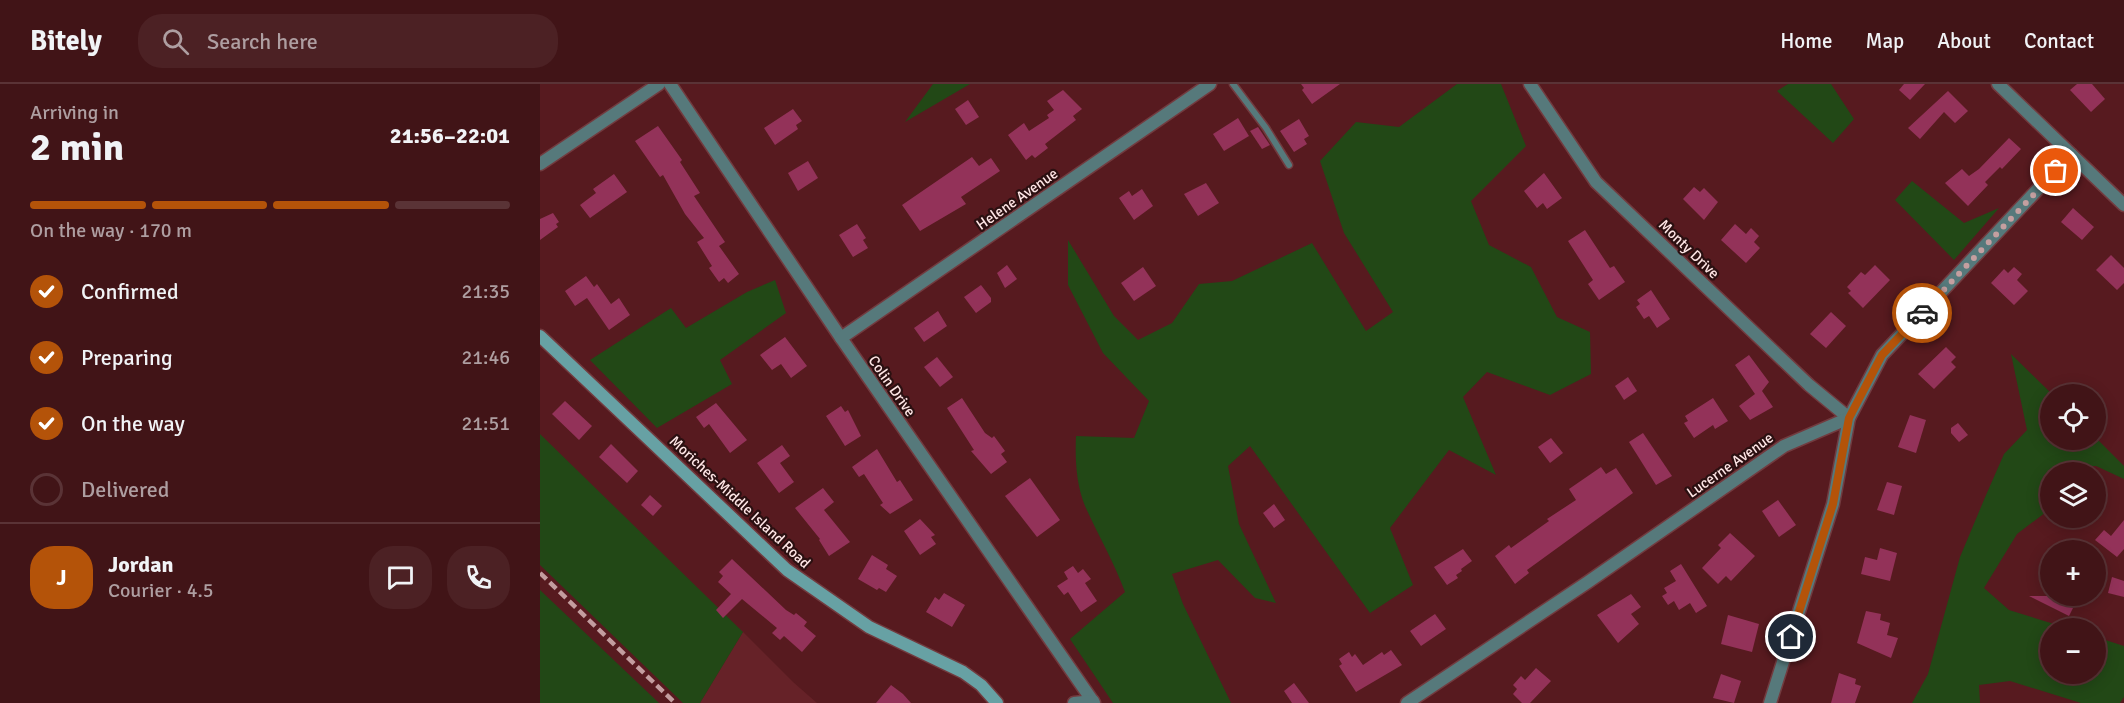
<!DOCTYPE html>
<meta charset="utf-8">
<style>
:root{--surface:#411417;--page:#4c2124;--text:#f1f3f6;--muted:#ae9ea1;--line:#5a3336;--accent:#b45309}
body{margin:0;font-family:Signika,sans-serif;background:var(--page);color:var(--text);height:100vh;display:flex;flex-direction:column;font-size:22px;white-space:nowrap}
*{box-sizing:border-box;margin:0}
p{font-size:20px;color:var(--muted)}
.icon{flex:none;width:33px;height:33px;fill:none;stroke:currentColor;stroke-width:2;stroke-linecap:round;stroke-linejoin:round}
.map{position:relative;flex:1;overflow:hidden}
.side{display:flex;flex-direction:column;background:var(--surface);width:540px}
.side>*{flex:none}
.tools{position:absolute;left:1500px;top:300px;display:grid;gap:12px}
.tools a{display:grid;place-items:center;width:66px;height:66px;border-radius:50%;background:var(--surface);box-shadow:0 3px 15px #0003,0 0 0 2px var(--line);font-size:30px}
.pin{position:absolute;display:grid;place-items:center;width:51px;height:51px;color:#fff;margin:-26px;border:3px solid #fff;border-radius:50%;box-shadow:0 2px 6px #0007}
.courier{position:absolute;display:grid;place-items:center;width:60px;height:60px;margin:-30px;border:4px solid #b45309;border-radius:50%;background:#fff;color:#222;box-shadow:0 2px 8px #0007}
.overview em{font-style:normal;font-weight:700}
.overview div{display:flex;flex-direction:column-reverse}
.overview{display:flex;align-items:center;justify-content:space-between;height:102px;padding:0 30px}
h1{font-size:39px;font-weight:700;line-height:45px}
.bar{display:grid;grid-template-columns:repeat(4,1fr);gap:9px 6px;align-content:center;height:72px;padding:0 30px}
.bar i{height:8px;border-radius:4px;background:var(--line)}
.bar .on{background:var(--accent)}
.bar p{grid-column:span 4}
.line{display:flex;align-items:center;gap:15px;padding:0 30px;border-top:2px solid var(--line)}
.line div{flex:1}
.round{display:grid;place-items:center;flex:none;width:63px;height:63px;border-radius:24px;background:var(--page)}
ol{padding:0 30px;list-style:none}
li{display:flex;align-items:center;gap:18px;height:66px}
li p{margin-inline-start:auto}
li .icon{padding:6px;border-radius:50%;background:var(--accent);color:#fff;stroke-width:4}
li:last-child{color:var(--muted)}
li i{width:33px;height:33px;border:3px solid var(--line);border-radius:50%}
header{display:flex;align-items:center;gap:36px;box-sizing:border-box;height:84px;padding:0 30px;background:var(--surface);border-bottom:2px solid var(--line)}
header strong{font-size:28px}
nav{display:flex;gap:33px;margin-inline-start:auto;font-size:21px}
.search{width:420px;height:54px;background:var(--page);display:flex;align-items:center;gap:15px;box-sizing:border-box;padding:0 21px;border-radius:24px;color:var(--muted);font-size:22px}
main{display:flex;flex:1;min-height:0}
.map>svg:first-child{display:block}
.built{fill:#662228}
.green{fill:#224816}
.building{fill:#933259}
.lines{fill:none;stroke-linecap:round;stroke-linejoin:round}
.lane-casing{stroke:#723b3f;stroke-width:9}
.street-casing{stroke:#723b3f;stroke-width:15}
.secondary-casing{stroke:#723b3f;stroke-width:15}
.lane{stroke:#56797b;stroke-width:6}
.street{stroke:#56797b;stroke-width:12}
.secondary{stroke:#67a1a4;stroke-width:12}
.rail{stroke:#c39d9f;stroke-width:4.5;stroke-dasharray:9 4.5;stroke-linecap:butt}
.done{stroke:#c49fa0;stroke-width:6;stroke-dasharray:0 10.8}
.route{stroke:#b45309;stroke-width:8}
.labels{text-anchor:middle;stroke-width:4.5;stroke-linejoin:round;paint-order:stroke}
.street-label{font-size:15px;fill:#ffe6e6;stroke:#2b1011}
</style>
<header>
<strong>Bitely</strong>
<div class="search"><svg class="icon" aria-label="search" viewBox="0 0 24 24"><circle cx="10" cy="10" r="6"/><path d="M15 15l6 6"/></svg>Search here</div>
<nav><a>Home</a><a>Map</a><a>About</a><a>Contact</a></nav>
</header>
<main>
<section class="side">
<div class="overview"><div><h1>2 min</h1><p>Arriving in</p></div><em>21:56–22:01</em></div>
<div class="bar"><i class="on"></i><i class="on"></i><i class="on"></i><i></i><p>On the way · 170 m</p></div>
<ol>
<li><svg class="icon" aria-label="check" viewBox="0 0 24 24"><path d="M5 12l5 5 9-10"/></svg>Confirmed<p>21:35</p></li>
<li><svg class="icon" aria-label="check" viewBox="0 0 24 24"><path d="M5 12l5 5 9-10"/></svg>Preparing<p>21:46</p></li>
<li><svg class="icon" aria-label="check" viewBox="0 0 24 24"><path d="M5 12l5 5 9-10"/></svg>On the way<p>21:51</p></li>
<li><i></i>Delivered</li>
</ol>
<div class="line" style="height:108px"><b class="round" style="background:var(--accent);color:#fff">J</b><div><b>Jordan</b><p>Courier · 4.5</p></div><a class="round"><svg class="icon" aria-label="chat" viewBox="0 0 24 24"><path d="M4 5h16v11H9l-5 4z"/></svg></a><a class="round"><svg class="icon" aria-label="phone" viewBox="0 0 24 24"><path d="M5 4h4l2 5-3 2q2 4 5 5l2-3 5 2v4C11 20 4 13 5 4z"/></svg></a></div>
</section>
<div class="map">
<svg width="1584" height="619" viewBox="0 0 1584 619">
<rect width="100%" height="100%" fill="#571a1f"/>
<polygon class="built" points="203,548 253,598 277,619 160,619"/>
<g class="green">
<polygon points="393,0 430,0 365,38"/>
<path d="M917,0H961L986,62L931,117L949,161L991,183L1017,233L1050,248L1051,290L1010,311L947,288L923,313L956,391L909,366L850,444L873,501L830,529L710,362L688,382L699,440L736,519L715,514L678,476L632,490L643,520L691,619H573L530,555L585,508C574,478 558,451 545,422C536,400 535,375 536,352L594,354L609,317L563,269L528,201V156L574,232L598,256L632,239L659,200L692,197L772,159L826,247L853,228L804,149L780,77L816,38L859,43Z"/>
<polygon points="1248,0 1291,0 1314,35 1293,59 1237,7"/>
<polygon points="1372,97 1424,139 1459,124 1414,176 1355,116"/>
<polygon points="235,196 246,229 180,276 192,300 117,344 50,276 131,224 146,244 207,208"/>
<polygon points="1471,270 1512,310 1510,356 1556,354 1584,382 1584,395 1556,382 1526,382 1523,388 1510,388 1510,425 1477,450 1444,504 1469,526 1527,544 1510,544 1510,590 1556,590 1556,553 1584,562 1584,613 1580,619 1541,619 1470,597 1439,601 1440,619 1372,619 1388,590 1420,473 1446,411 1464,370 1487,346"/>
<polygon points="0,350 203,548 160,619 143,619 0,481"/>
<polygon points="0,506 119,619 0,619"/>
</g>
<g class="building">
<polygon points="761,0 800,0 772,20 762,6 764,4"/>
<polygon points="1364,0 1385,0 1370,16 1359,6"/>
<polygon points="1537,0 1552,0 1565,15 1551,28 1530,6"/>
<polygon points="523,6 542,25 533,32 536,36 505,60 508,64 495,74 492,71 486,76 468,51 484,39 489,47 509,34 507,31 514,26 507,17"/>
<polygon points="1408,7 1428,27 1415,39 1404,28 1380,55 1368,44"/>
<polygon points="428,16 439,33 426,41 415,25"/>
<polygon points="253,25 262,37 256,41 258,45 235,61 224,44"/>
<polygon points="698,34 709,52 684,67 673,50"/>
<polygon points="759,35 769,52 764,55 767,60 754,68 740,47"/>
<polygon points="118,42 142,76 140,78 160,109 154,112 185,158 179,162 199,190 188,199 184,194 179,198 169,184 172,182 157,158 164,154 145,130 123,91 120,93 95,57"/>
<polygon points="718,43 730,61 722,65 710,47"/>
<polygon points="1469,54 1481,65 1462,85 1460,83 1445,98 1448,101 1428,122 1405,99 1422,85 1429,92 1439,85"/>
<polygon points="432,73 439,82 451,74 460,87 421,113 426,120 380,147 362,121"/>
<polygon points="268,77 278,94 258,107 248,89"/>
<polygon points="1004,89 1022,114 1007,125 1003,119 997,124 984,107"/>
<polygon points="74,90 87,108 50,134 40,121 56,109 53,105"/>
<polygon points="666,99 679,119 658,132 644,110"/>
<polygon points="1154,103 1160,108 1164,104 1178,118 1164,136 1143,115"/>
<polygon points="602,105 613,122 594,136 579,114 589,107 592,112"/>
<polygon points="1533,124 1554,143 1542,156 1521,138"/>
<polygon points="13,129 19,138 16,140 18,143 0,156 0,135"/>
<polygon points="317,140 326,154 323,156 328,164 313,173 299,151"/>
<polygon points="1195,140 1206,150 1211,144 1219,152 1214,158 1220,164 1206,179 1181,156"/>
<polygon points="1045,146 1070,184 1074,182 1085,198 1059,216 1048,200 1053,196 1028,157"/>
<polygon points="1571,171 1584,184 1584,199 1577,206 1556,186"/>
<polygon points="467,181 477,195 465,204 457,189"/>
<polygon points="1335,181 1350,196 1323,224 1308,209 1311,207 1307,203 1321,188 1325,191"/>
<polygon points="603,183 616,202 594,217 581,199"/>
<polygon points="1474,183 1482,190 1477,196 1488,207 1474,221 1451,199 1464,185 1468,189"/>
<polygon points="46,192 54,203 57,200 71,220 79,214 90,231 69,246 47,214 35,222 25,207"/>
<polygon points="441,201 451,214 451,218 436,229 424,213"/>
<polygon points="1111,206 1130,235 1117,244 1109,232 1104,235 1096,223 1100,220 1097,216"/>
<polygon points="398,227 407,242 384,258 374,244"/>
<polygon points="1291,228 1306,242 1286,264 1270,250"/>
<polygon points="245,253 267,282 251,294 241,280 232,286 220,271"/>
<polygon points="1406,263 1416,273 1411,278 1416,283 1394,305 1378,290"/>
<polygon points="1209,271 1229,298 1222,307 1233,323 1210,336 1199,322 1215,310 1195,281"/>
<polygon points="397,273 413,293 400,303 384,283"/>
<polygon points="1088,293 1097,307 1084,316 1075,302"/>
<polygon points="422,314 445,349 452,354 454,352 465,367 461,370 467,378 451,390 431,367 434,366 407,324"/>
<polygon points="1173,314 1188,337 1175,345 1173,341 1154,354 1144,339 1148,337 1145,332"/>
<polygon points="25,317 52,342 39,356 12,330"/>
<polygon points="176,319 207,356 190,369 169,340 164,344 156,333"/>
<polygon points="301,322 305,328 308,326 321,352 305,362 286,332"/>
<polygon points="1370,331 1386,336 1376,369 1358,363"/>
<polygon points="1418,339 1428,351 1419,358 1411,349 1411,344"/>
<polygon points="1103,349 1132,392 1116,401 1089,358"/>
<polygon points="1011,354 1023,369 1010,379 998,363"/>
<polygon points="71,360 98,387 87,399 59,373"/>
<polygon points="242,361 250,372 240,379 254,398 239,409 217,379"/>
<polygon points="337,365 357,398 360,396 373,416 350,430 340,421 343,419 324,390 319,393 312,383"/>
<polygon points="1061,383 1066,390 1076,384 1093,409 987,486 989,489 975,500 955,472 969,461 971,464 1009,437 1007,435 1036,416 1029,405"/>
<polygon points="490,394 520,436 497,453 465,412"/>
<polygon points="1347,398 1362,402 1354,431 1337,426"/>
<polygon points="283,404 294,418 284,426 310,458 289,472 279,456 280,455 255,424"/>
<polygon points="110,411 122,422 113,432 101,421"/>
<polygon points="1238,416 1256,441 1239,453 1222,427"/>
<polygon points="734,420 745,436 734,444 723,429"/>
<polygon points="380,435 395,451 391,453 396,460 380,471 364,447"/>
<polygon points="1584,436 1584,465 1577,473 1555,456 1564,446 1571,452"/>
<polygon points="1190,449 1215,472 1191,497 1186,492 1178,500 1162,484 1181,464 1178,461"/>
<polygon points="1340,464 1357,469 1350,497 1321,490 1325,473 1337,476"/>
<polygon points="923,465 932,477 921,485 922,487 916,491 918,494 907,501 894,483"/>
<polygon points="332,471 348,481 346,485 357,492 346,508 339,504 337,506 318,495"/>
<polygon points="192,475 246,526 254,531 256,529 267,538 264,542 276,552 262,568 244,552 240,556 232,549 237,544 202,515 183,534 176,526 191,510 178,498 183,492 179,488"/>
<polygon points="1141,480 1167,522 1156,529 1150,519 1139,526 1134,517 1128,521 1122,512 1127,509 1124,504 1136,497 1130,487"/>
<polygon points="533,482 538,489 543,485 551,495 545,499 557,517 541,528 528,508 524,511 517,502 528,495 524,488"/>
<polygon points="1572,493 1584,497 1584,513 1568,509"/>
<polygon points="404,509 425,521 412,543 386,528 395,513 399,516"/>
<polygon points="1091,510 1101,523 1091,530 1099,540 1078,559 1057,531"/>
<polygon points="1489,512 1539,512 1529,532"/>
<polygon points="1326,527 1341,530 1340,536 1350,539 1347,551 1358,554 1351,574 1317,559"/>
<polygon points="895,530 906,545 881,562 870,547"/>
<polygon points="1188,531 1219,540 1212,568 1181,560"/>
<polygon points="851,566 862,581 816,608 799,582 802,580 799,575 809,568 812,573 815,570 823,581 842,568 844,571"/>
<polygon points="996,584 1011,597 990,619 982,619 973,610 977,605 973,601 981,592 985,596"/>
<polygon points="1299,589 1316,595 1315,600 1321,602 1315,619 1291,619"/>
<polygon points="1181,590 1201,597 1194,619 1173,614"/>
<polygon points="754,599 769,619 752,619 744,607"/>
<polygon points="351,601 363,610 371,619 336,619"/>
</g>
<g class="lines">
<g class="lane-casing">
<polyline id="lane" points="693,0 726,44 749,81"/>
</g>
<g class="street-casing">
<g id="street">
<polyline points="130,0 301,254 554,619"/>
<polyline points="990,0 1056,98 1269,301 1309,334 1293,420 1230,619"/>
<polyline points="1458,0 1584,121"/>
<polyline points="0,80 119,0"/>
<polyline points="301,254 670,0"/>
<polyline points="534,619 553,617"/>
<polyline points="867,619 1048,498 1244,362 1309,334 1342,271 1531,70"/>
</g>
</g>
<g class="secondary-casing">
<polyline id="secondary" points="0,252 247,486 329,543 423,588 441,601 457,619"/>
</g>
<use href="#lane" class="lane"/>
<use href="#street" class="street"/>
<use href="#secondary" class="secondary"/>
<polyline class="rail" points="0,489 135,619"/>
</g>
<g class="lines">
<polyline class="done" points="1382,229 1516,87"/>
<polyline class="route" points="1251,553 1293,420 1309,334 1342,271 1382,229"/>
</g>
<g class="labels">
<g class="street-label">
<text transform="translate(477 115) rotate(-35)" y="5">Helene Avenue</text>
<text transform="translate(1149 165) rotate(44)" y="5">Monty Drive</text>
<text transform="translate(352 302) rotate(55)" y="5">Colin Drive</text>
<text transform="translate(1190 381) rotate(-35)" y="5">Lucerne Avenue</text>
<text transform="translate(200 418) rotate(43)" y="5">Moriches-Middle Island Road</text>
</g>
</g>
</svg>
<div class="tools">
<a><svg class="icon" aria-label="locate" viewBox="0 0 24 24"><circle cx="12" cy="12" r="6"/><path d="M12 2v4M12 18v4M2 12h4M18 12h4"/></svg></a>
<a><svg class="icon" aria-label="layers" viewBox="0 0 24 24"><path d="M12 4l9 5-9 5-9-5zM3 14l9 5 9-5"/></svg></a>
<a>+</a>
<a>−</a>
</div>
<div class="pin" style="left:1516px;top:87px;background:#ea580c"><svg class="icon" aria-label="bag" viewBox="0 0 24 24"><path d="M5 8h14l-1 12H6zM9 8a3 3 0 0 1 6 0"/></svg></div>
<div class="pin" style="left:1251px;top:553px;background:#1f2937"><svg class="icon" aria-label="home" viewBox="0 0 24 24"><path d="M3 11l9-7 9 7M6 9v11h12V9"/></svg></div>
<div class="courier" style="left:1382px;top:229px"><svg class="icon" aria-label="car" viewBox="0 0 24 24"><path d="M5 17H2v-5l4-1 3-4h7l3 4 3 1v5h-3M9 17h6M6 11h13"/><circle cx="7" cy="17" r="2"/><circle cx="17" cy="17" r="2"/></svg></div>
</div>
</main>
